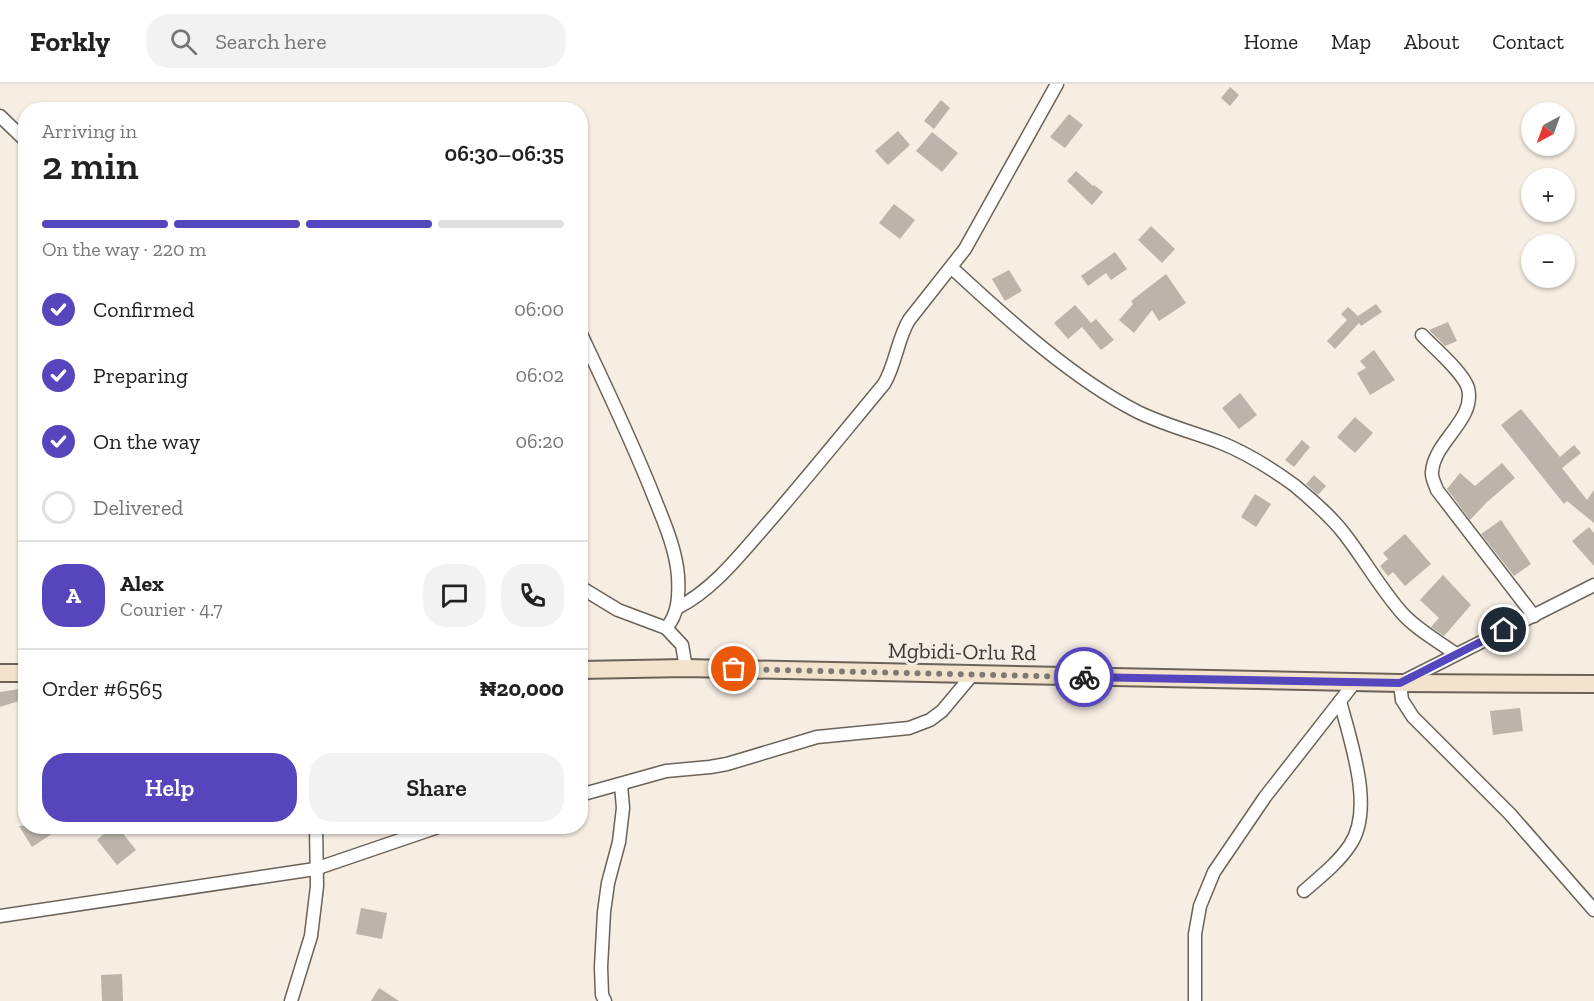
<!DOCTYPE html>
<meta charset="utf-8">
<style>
:root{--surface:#fff;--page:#f2f2f2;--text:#222;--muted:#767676;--line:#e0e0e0;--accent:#5546be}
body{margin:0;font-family:"Zilla Slab",serif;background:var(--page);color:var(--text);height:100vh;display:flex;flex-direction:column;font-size:22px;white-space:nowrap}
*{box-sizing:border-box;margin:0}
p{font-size:20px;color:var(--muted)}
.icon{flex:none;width:33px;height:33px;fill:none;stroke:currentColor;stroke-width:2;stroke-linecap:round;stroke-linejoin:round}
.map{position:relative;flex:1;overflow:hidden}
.panel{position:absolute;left:18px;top:18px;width:570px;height:732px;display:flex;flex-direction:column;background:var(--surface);border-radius:24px;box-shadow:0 2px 4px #0004}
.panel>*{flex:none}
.needle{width:39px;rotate:221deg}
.buttons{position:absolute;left:1521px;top:18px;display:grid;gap:12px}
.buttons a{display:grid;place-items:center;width:54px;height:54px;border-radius:50%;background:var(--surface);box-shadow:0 2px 4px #0004;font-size:30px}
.pin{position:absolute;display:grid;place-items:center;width:51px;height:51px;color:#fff;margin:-26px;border:3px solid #fff;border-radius:50%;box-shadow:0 2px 6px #0007}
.courier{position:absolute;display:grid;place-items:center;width:60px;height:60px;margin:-30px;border:4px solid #5546be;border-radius:50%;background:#fff;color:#222;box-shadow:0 2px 8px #0007}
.overview em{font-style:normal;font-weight:600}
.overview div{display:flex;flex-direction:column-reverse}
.overview{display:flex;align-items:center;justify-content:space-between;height:102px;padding:0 24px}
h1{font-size:39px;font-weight:600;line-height:45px}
.bar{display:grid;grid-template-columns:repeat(4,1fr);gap:9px 6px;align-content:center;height:72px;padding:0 24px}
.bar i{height:8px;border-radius:4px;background:var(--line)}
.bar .selected{background:var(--accent)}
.bar p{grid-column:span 4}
.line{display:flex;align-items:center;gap:15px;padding:0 24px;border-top:2px solid var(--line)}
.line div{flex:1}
.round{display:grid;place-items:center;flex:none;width:63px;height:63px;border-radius:24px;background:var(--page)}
ol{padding:0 24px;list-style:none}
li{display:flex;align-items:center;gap:18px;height:66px}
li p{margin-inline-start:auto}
li .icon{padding:6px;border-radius:50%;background:var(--accent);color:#fff;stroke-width:4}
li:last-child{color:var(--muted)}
li i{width:33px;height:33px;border:3px solid var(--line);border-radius:50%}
.action{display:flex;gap:12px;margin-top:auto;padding:12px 24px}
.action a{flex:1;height:69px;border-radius:24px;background:var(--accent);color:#fff;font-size:24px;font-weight:600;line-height:69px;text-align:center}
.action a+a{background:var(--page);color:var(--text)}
header{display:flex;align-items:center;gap:36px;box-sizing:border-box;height:84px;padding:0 30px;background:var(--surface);border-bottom:2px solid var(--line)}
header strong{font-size:28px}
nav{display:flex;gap:33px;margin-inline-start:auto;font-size:21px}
.search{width:420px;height:54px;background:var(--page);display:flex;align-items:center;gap:15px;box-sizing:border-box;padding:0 21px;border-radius:24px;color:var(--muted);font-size:22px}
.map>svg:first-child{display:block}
.building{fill:#bcb4aa}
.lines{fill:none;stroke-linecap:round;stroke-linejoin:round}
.minor-casing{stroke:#6b635a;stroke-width:15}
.secondary-casing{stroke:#6b635a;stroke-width:20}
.minor{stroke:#fff;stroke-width:12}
.secondary{stroke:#f4e3cc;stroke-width:16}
.done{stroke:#7e7973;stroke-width:6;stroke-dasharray:0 10.8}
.route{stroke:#5546be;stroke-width:8}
.labels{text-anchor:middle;stroke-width:6;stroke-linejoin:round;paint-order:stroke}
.street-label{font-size:22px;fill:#3d3a36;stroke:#f6ede3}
</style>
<header>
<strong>Forkly</strong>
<div class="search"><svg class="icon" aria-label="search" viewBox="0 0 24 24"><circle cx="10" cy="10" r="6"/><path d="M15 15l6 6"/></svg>Search here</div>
<nav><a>Home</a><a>Map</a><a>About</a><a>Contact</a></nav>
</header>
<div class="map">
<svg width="1594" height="917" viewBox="0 0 1594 917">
<rect width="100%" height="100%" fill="#f6ede3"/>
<g class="building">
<polygon points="1230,3 1239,11 1230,22 1221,14"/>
<polygon points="941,16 950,24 934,45 924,37"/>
<polygon points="1069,30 1083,41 1065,64 1050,53"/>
<polygon points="898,47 910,61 888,81 875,67"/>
<polygon points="932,48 958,69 942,88 916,67"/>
<polygon points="1076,87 1093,102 1094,101 1103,108 1092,121 1067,97"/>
<polygon points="894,120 915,136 900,155 879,139"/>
<polygon points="1151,142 1175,165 1162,179 1138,156"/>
<polygon points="1115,168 1127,185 1111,196 1106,189 1088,202 1081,192"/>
<polygon points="1009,186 1022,207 1005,217 992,195"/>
<polygon points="1166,190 1186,219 1159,237 1152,226 1134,249 1119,236 1133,220 1131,217"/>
<polygon points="1376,220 1382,228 1361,242 1359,239 1335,265 1327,257 1347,236 1341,230 1348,223 1358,232"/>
<polygon points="1075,221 1091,239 1096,235 1114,256 1101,266 1082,243 1068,255 1054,239"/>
<polygon points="1448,238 1457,257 1445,262 1429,246"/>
<polygon points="1374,266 1395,296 1370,311 1357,289 1366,284 1360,277"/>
<polygon points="1240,309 1257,331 1239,345 1222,324"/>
<polygon points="1521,325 1560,373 1574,361 1581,369 1562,384 1587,416 1594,406 1594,439 1567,417 1564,420 1501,341"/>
<polygon points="1355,333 1373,349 1355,369 1337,353"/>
<polygon points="1302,356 1310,363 1294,383 1285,376"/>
<polygon points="1502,379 1515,394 1487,418 1470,436 1447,405 1460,389 1475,402"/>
<polygon points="1314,391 1326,402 1318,411 1306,400"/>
<polygon points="1255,410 1271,420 1256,443 1241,433"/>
<polygon points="1501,436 1531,480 1514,492 1481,450"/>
<polygon points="1589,443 1594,449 1594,482 1572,457"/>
<polygon points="1405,450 1431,480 1405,502 1393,488 1388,492 1380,482 1388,475 1383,469"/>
<polygon points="1443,491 1471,521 1444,552 1431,543 1439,534 1420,516"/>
<polygon points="26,604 26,618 19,617 0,623 0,608"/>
<polygon points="1520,624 1523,647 1493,651 1490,627"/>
<polygon points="19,742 64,742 32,763"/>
<polygon points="113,742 117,742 136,766 117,781 97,756"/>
<polygon points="361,824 387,829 382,855 356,850"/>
<polygon points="122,890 123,917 102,917 101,891"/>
<polygon points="379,904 399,917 371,917"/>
</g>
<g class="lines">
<g class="minor-casing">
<g id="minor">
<polyline points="0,32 26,57"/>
<path d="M952,184C1006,234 1073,295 1138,328C1165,341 1192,348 1219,358C1245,368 1272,385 1294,401C1312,416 1332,433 1346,452C1365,477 1381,505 1402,529C1416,545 1438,557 1456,570"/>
<path d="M580,248C606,303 632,357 654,413C664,438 676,465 678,492C679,510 679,530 666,544"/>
<path d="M1422,251C1434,264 1463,288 1468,304C1476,336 1434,357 1432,388C1431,393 1435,400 1437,406L1534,532"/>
<polyline points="1594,501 1400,599 1402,616 1413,633 1510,730 1594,826"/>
<polyline points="580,503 618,526 666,544 682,561 686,584"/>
<path d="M677,524C713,506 740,471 767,440C807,394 845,347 884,300C896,280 897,256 909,236L965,165L1057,0"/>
<polyline points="580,711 666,687 710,683 727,680 817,653 909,644 930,636 942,627 973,590"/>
<path d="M1304,807C1320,793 1338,779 1350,761C1375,725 1350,656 1340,617"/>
<polyline points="0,832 315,785 441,742"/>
<polyline points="291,917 311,852 317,802 316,742"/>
<polyline points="605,917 602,911 601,883 604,828 608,799 619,758 623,724 621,701"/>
<polyline points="1195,917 1195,850 1200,822 1214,788 1265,713 1355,598"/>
</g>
</g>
<g class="secondary-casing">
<g id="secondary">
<polyline points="580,586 686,584 1400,599 1594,600"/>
<polyline points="0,589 26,589"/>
</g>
</g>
<use href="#minor" class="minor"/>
<use href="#secondary" class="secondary"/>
</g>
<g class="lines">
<polyline class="done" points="734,585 1084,593"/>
<polyline class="route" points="1084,593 1400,599 1504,546"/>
</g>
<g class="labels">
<g class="street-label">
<text transform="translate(962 567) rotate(1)" y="8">Mgbidi-Orlu Rd</text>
</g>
</g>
</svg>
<div class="buttons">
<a><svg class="needle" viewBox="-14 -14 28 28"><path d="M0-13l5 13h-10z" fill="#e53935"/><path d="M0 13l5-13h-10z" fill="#767676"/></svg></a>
<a>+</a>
<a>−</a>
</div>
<div class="pin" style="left:734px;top:585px;background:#ea580c"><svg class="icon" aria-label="bag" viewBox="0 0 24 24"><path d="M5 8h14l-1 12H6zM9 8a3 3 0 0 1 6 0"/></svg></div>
<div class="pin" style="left:1504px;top:546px;background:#1f2937"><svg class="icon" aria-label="home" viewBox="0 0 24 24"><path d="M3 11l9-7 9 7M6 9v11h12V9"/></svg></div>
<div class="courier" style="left:1084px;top:593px"><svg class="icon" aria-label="bike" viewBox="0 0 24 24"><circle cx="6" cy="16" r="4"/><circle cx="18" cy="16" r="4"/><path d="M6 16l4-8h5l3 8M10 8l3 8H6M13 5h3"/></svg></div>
<section class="panel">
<div class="overview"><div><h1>2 min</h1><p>Arriving in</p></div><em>06:30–06:35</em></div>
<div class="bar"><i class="selected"></i><i class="selected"></i><i class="selected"></i><i></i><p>On the way · 220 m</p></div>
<ol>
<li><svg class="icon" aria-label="check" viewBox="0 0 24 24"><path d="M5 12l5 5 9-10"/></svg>Confirmed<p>06:00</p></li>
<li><svg class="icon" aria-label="check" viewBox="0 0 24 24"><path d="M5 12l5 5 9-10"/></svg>Preparing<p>06:02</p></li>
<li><svg class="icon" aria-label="check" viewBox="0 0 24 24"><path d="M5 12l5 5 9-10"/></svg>On the way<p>06:20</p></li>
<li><i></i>Delivered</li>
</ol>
<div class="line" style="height:108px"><b class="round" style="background:var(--accent);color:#fff">A</b><div><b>Alex</b><p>Courier · 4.7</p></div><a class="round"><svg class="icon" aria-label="chat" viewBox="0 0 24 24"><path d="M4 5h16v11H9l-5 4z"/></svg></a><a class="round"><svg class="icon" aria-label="phone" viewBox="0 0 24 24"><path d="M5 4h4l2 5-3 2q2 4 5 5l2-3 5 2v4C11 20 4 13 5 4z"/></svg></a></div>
<div class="line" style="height:78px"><div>Order #6565</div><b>₦20,000</b></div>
<div class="action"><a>Help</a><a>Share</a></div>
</section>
</div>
